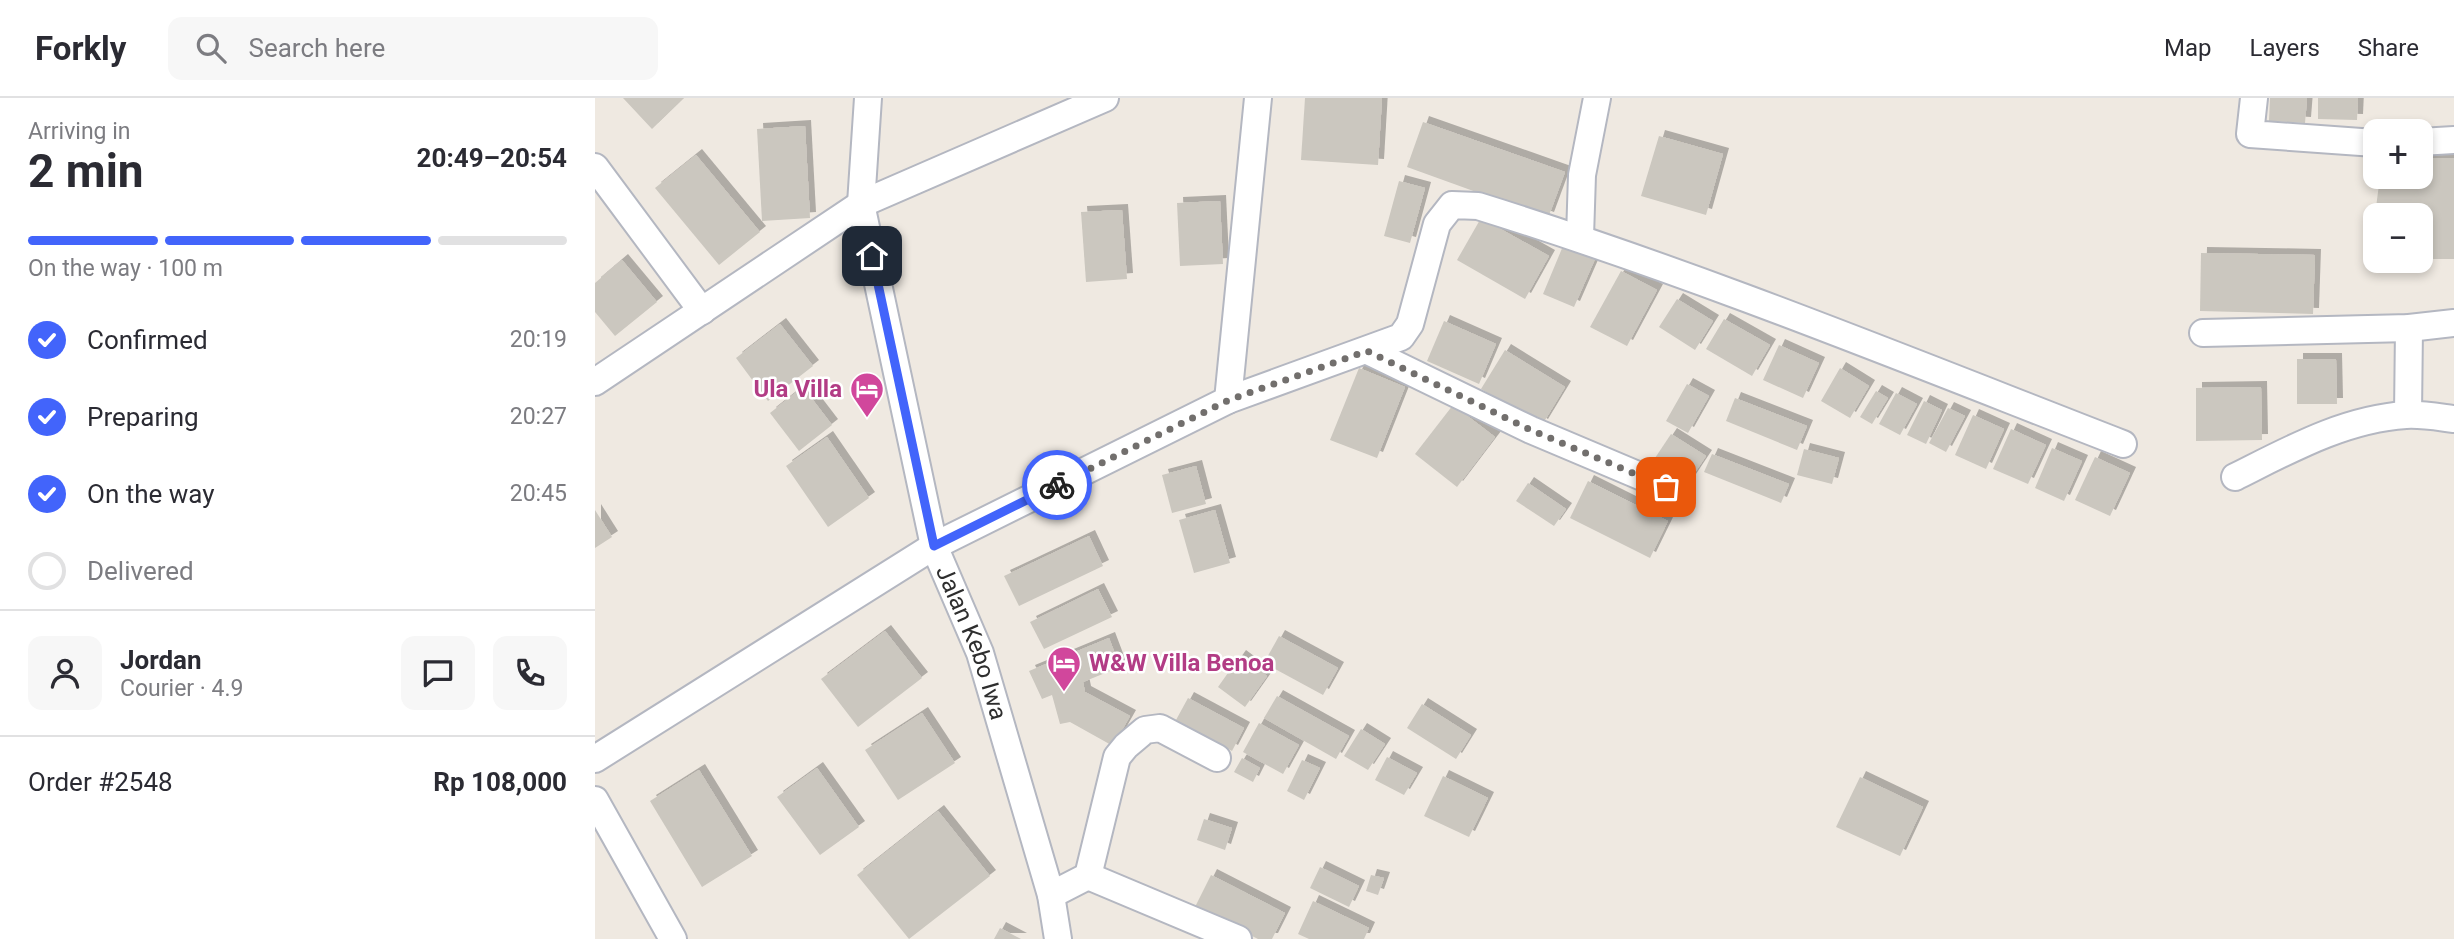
<!DOCTYPE html>
<meta charset="utf-8">
<style>
:root{--surface:#fff;--page:#f7f7f7;--text:#2b2b33;--muted:#7c7c81;--line:#e1e1e2;--accent:#4264fb}
body{margin:0;font-family:Roboto,sans-serif;background:var(--page);color:var(--text);height:100vh;display:flex;flex-direction:column;font-size:26px;white-space:nowrap}
*{box-sizing:border-box;margin:0}
p{font-size:23px;color:var(--muted)}
.icon{flex:none;width:38px;height:38px;fill:none;stroke:currentColor;stroke-width:2;stroke-linecap:round;stroke-linejoin:round}
.map{position:relative;flex:1;overflow:hidden}
.panel{display:flex;flex-direction:column;background:var(--surface);width:595px}
.panel>*{flex:none}
.tools{position:absolute;left:1768px;top:21px;display:grid;gap:14px}
.tools a{display:grid;place-items:center;width:70px;height:70px;border-radius:14px;background:var(--surface);box-shadow:0 4px 10px #0003;font-size:35px}
.pin{position:absolute;display:grid;place-items:center;width:60px;height:60px;color:#fff;margin:-30px;border-radius:14px;box-shadow:0 4px 10px #0006}
.courier{position:absolute;display:grid;place-items:center;width:70px;height:70px;margin:-35px;border:5px solid #4264fb;border-radius:50%;background:#fff;color:#222;box-shadow:0 2px 9px #0007}
.head em{font-style:normal;font-weight:700}
.head div{display:flex;flex-direction:column-reverse}
.head{display:flex;align-items:center;justify-content:space-between;height:119px;padding:0 28px}
h1{font-size:46px;font-weight:700;line-height:52px}
.bar{display:grid;grid-template-columns:repeat(4,1fr);gap:10px 7px;align-content:center;height:84px;padding:0 28px}
.bar i{height:9px;border-radius:5px;background:var(--line)}
.bar .on{background:var(--accent)}
.bar p{grid-column:span 4}
.line{display:flex;align-items:center;gap:18px;padding:0 28px;border-top:2px solid var(--line)}
.line div{flex:1}
.round{display:grid;place-items:center;flex:none;width:74px;height:74px;border-radius:14px;background:var(--page)}
ol{padding:0 28px;list-style:none}
li{display:flex;align-items:center;gap:21px;height:77px}
li p{margin-inline-start:auto}
li .icon{padding:7px;border-radius:50%;background:var(--accent);color:#fff;stroke-width:4}
li:last-child{color:var(--muted)}
li i{width:38px;height:38px;border:4px solid var(--line);border-radius:50%}
header{display:flex;align-items:center;gap:42px;box-sizing:border-box;height:98px;padding:0 35px;background:var(--surface);border-bottom:2px solid var(--line)}
header strong{font-size:33px}
nav{display:flex;gap:38px;margin-inline-start:auto;font-size:24px}
.search{width:490px;height:63px;background:var(--page);display:flex;align-items:center;gap:18px;box-sizing:border-box;padding:0 24px;border-radius:14px;color:var(--muted);font-size:26px}
main{display:flex;flex:1;min-height:0}
.map>svg:first-child{display:block}
.building{fill:#cbc7bf;filter:url(#shadow)}
.lines{fill:none;stroke-linecap:round;stroke-linejoin:round}
.minor-casing{stroke:#b4b7c1;stroke-width:30}
.minor{stroke:#fff;stroke-width:26}
.done{stroke:#726f6d;stroke-width:7;stroke-dasharray:0 12.6}
.route{stroke:#4264fb;stroke-width:9}
.labels{text-anchor:middle;stroke-width:5;stroke-linejoin:round;paint-order:stroke}
.hotel-label{font-size:24px;font-weight:bold;fill:#b23c85;stroke:#fff;text-anchor:end}
.street-label{font-size:24px;fill:#2e2e2e;stroke:#fff}
</style>
<header>
<strong>Forkly</strong>
<div class="search"><svg class="icon" aria-label="search" viewBox="0 0 24 24"><circle cx="10" cy="10" r="6"/><path d="M15 15l6 6"/></svg>Search here</div>
<nav><a>Map</a><a>Layers</a><a>Share</a></nav>
</header>
<main>
<section class="panel">
<div class="head"><div><h1>2 min</h1><p>Arriving in</p></div><em>20:49–20:54</em></div>
<div class="bar"><i class="on"></i><i class="on"></i><i class="on"></i><i></i><p>On the way · 100 m</p></div>
<ol>
<li><svg class="icon" aria-label="check" viewBox="0 0 24 24"><path d="M5 12l5 5 9-10"/></svg>Confirmed<p>20:19</p></li>
<li><svg class="icon" aria-label="check" viewBox="0 0 24 24"><path d="M5 12l5 5 9-10"/></svg>Preparing<p>20:27</p></li>
<li><svg class="icon" aria-label="check" viewBox="0 0 24 24"><path d="M5 12l5 5 9-10"/></svg>On the way<p>20:45</p></li>
<li><i></i>Delivered</li>
</ol>
<div class="line" style="height:126px"><a class="round"><svg class="icon" aria-label="person" viewBox="0 0 24 24"><circle cx="12" cy="8" r="4"/><path d="M4 21q1-7 8-7t8 7"/></svg></a><div><b>Jordan</b><p>Courier · 4.9</p></div><a class="round"><svg class="icon" aria-label="chat" viewBox="0 0 24 24"><path d="M4 5h16v11H9l-5 4z"/></svg></a><a class="round"><svg class="icon" aria-label="phone" viewBox="0 0 24 24"><path d="M5 4h4l2 5-3 2q2 4 5 5l2-3 5 2v4C11 20 4 13 5 4z"/></svg></a></div>
<div class="line" style="height:91px"><div>Order #2548</div><b>Rp 108,000</b></div>
</section>
<div class="map">
<svg width="1859" height="841" viewBox="0 0 1859 841">
<defs>
<filter id="shadow"><feDropShadow dx="6" dy="-6" stdDeviation="0" flood-color="#0004"/></filter>
</defs>
<rect width="100%" height="100%" fill="#efe9e1"/>
<g class="building">
<polygon points="28,0 89,0 57,31"/>
<polygon points="710,0 787,0 783,67 706,62"/>
<polygon points="1675,0 1712,0 1710,25 1674,23"/>
<polygon points="1723,0 1763,0 1762,22 1723,21"/>
<polygon points="828,24 970,74 953,120 812,69"/>
<polygon points="210,28 215,120 167,123 162,31"/>
<polygon points="1064,38 1128,56 1111,117 1046,98"/>
<polygon points="101,57 165,134 124,167 60,90"/>
<polygon points="1825,60 1859,60 1859,161 1828,161 1825,117 1780,117 1785,79 1825,79"/>
<polygon points="804,83 830,90 815,145 789,138"/>
<polygon points="625,103 628,166 585,168 582,105"/>
<polygon points="527,112 532,181 491,184 486,114"/>
<polygon points="886,120 954,158 930,201 862,162"/>
<polygon points="968,148 1000,161 979,209 948,196"/>
<polygon points="1606,155 1720,157 1718,216 1605,213"/>
<polygon points="27,162 62,204 20,238 0,214 0,185"/>
<polygon points="1026,173 1062,192 1032,248 995,229"/>
<polygon points="1082,201 1118,223 1100,252 1064,229"/>
<polygon points="1129,221 1175,247 1157,278 1111,251"/>
<polygon points="849,223 901,246 884,286 832,263"/>
<polygon points="185,226 218,268 173,303 141,260"/>
<polygon points="1184,247 1224,265 1208,300 1168,282"/>
<polygon points="910,252 970,289 947,327 886,291"/>
<polygon points="1702,261 1741,261 1742,306 1702,306"/>
<polygon points="764,270 810,289 782,360 735,342"/>
<polygon points="1245,270 1274,288 1255,320 1226,303"/>
<polygon points="1092,286 1114,298 1093,335 1071,323"/>
<polygon points="208,289 237,327 204,353 175,315"/>
<polygon points="1666,289 1667,342 1601,343 1601,290"/>
<polygon points="1281,293 1293,300 1277,326 1265,319"/>
<polygon points="1301,295 1322,306 1305,337 1284,326"/>
<polygon points="1140,300 1212,328 1202,352 1131,323"/>
<polygon points="1329,303 1347,312 1331,346 1312,337"/>
<polygon points="858,307 900,339 862,389 820,356"/>
<polygon points="1353,310 1370,318 1351,354 1334,345"/>
<polygon points="1378,317 1409,331 1391,371 1360,357"/>
<polygon points="1416,331 1451,347 1433,386 1398,371"/>
<polygon points="1076,336 1111,358 1095,382 1060,360"/>
<polygon points="232,339 274,400 233,429 191,368"/>
<polygon points="1457,350 1487,363 1469,403 1440,390"/>
<polygon points="1209,351 1244,360 1237,386 1202,377"/>
<polygon points="1117,356 1194,386 1186,405 1109,374"/>
<polygon points="1500,359 1535,375 1515,418 1480,402"/>
<polygon points="601,368 611,406 577,415 567,377"/>
<polygon points="993,383 1073,423 1055,460 975,420"/>
<polygon points="933,385 971,411 959,428 921,403"/>
<polygon points="0,412 17,439 0,450"/>
<polygon points="620,412 635,465 599,475 584,422"/>
<polygon points="494,438 508,468 424,508 409,478"/>
<polygon points="503,491 517,519 449,551 435,524"/>
<polygon points="290,533 327,580 263,629 226,581"/>
<polygon points="684,538 743,570 728,597 669,565"/>
<polygon points="514,540 525,569 488,584 490,594 535,618 518,648 475,624 465,626 457,597 447,601 434,573"/>
<polygon points="645,558 672,578 650,609 623,589"/>
<polygon points="682,598 754,638 741,661 669,620"/>
<polygon points="593,600 649,630 637,653 581,622"/>
<polygon points="827,606 876,637 861,661 812,630"/>
<polygon points="327,615 360,665 303,702 270,652"/>
<polygon points="664,625 704,647 688,676 648,654"/>
<polygon points="766,631 790,646 773,672 749,658"/>
<polygon points="792,659 822,675 809,697 780,682"/>
<polygon points="647,660 665,670 658,684 639,674"/>
<polygon points="707,662 725,670 709,702 692,693"/>
<polygon points="222,670 264,729 225,757 182,699"/>
<polygon points="104,672 157,758 107,789 55,703"/>
<polygon points="848,678 893,700 874,739 829,718"/>
<polygon points="1265,679 1328,709 1305,758 1241,729"/>
<polygon points="343,713 395,778 314,841 262,777"/>
<polygon points="609,721 637,730 630,752 602,742"/>
<polygon points="725,769 764,788 754,809 715,790"/>
<polygon points="616,777 690,815 677,841 663,841 600,809"/>
<polygon points="776,777 789,780 783,797 771,793"/>
<polygon points="718,803 774,830 769,841 714,841 703,836"/>
<polygon points="405,830 426,841 399,841"/>
</g>
<g class="lines">
<g class="minor-casing">
<g id="minor">
<path id="s1" d="M273,0L266,106L339,448L385,555L456,797L463,841"/>
<polyline points="1659,0 1655,36 1780,45"/>
<polyline points="1825,44 1859,42"/>
<polyline points="0,69 107,213"/>
<polyline points="985,139 987,77 1002,0"/>
<polyline points="1608,235 1814,230 1859,225"/>
<polyline points="773,253 936,332 1071,389"/>
<polyline points="0,284 266,106 510,0"/>
<path d="M633,302L806,239L815,226L842,126L857,107L883,108C1102,176 1314,263 1528,346"/>
<polyline points="1813,316 1814,230"/>
<path d="M1640,379C1694,352 1749,321 1811,317C1826,316 1843,319 1859,321"/>
<polyline points="0,661 339,448 633,302 663,0"/>
<polyline points="0,702 78,841"/>
<polyline points="493,778 643,841"/>
<polyline points="456,797 493,778 522,659 531,648 550,632 565,630 622,660"/>
</g>
</g>
<use href="#minor" class="minor"/>
</g>
<g class="lines">
<polyline class="done" points="462,387 634,302 772,253 936,332 1071,389"/>
<polyline class="route" points="277,158 339,448 462,387"/>
</g>
<defs>
<g id="hotel-pin" transform="scale(1.75)"><path d="M0 17L-7.5 6A9.5 9.5 0 1 1 7.5 6Z" fill="#d1479c" stroke="#fff"/><path d="M-6-4.5h1.5V1H6V5H4.5V3h-9V5H-6ZM-4 0a1.8 1.8 0 1 1 3.6 0ZM.5 0V-2.5h3Q6-2.5 6 0Z" fill="#fff"/></g>
</defs>
<g fill-rule="evenodd">
<use href="#hotel-pin" x="272" y="291"/>
<use href="#hotel-pin" x="469" y="565"/>
</g>
<g class="labels">
<g class="hotel-label">
<text x="247" y="299">Ula Villa</text>
<text x="494" y="573" text-anchor="start">W&amp;W Villa Benoa</text>
</g>
<g class="street-label">
<text dy="8" stroke="none"><textPath href="#s1" startOffset="560">Jalan Kebo Iwa</textPath></text>
</g>
</g>
</svg>
<div class="tools">
<a>+</a>
<a>−</a>
</div>
<div class="pin" style="left:1071px;top:389px;background:#ea580c"><svg class="icon" aria-label="bag" viewBox="0 0 24 24"><path d="M5 8h14l-1 12H6zM9 8a3 3 0 0 1 6 0"/></svg></div>
<div class="pin" style="left:277px;top:158px;background:#1f2937"><svg class="icon" aria-label="home" viewBox="0 0 24 24"><path d="M3 11l9-7 9 7M6 9v11h12V9"/></svg></div>
<div class="courier" style="left:462px;top:387px"><svg class="icon" aria-label="bike" viewBox="0 0 24 24"><circle cx="6" cy="16" r="4"/><circle cx="18" cy="16" r="4"/><path d="M6 16l4-8h5l3 8M10 8l3 8H6M13 5h3"/></svg></div>
</div>
</main>
